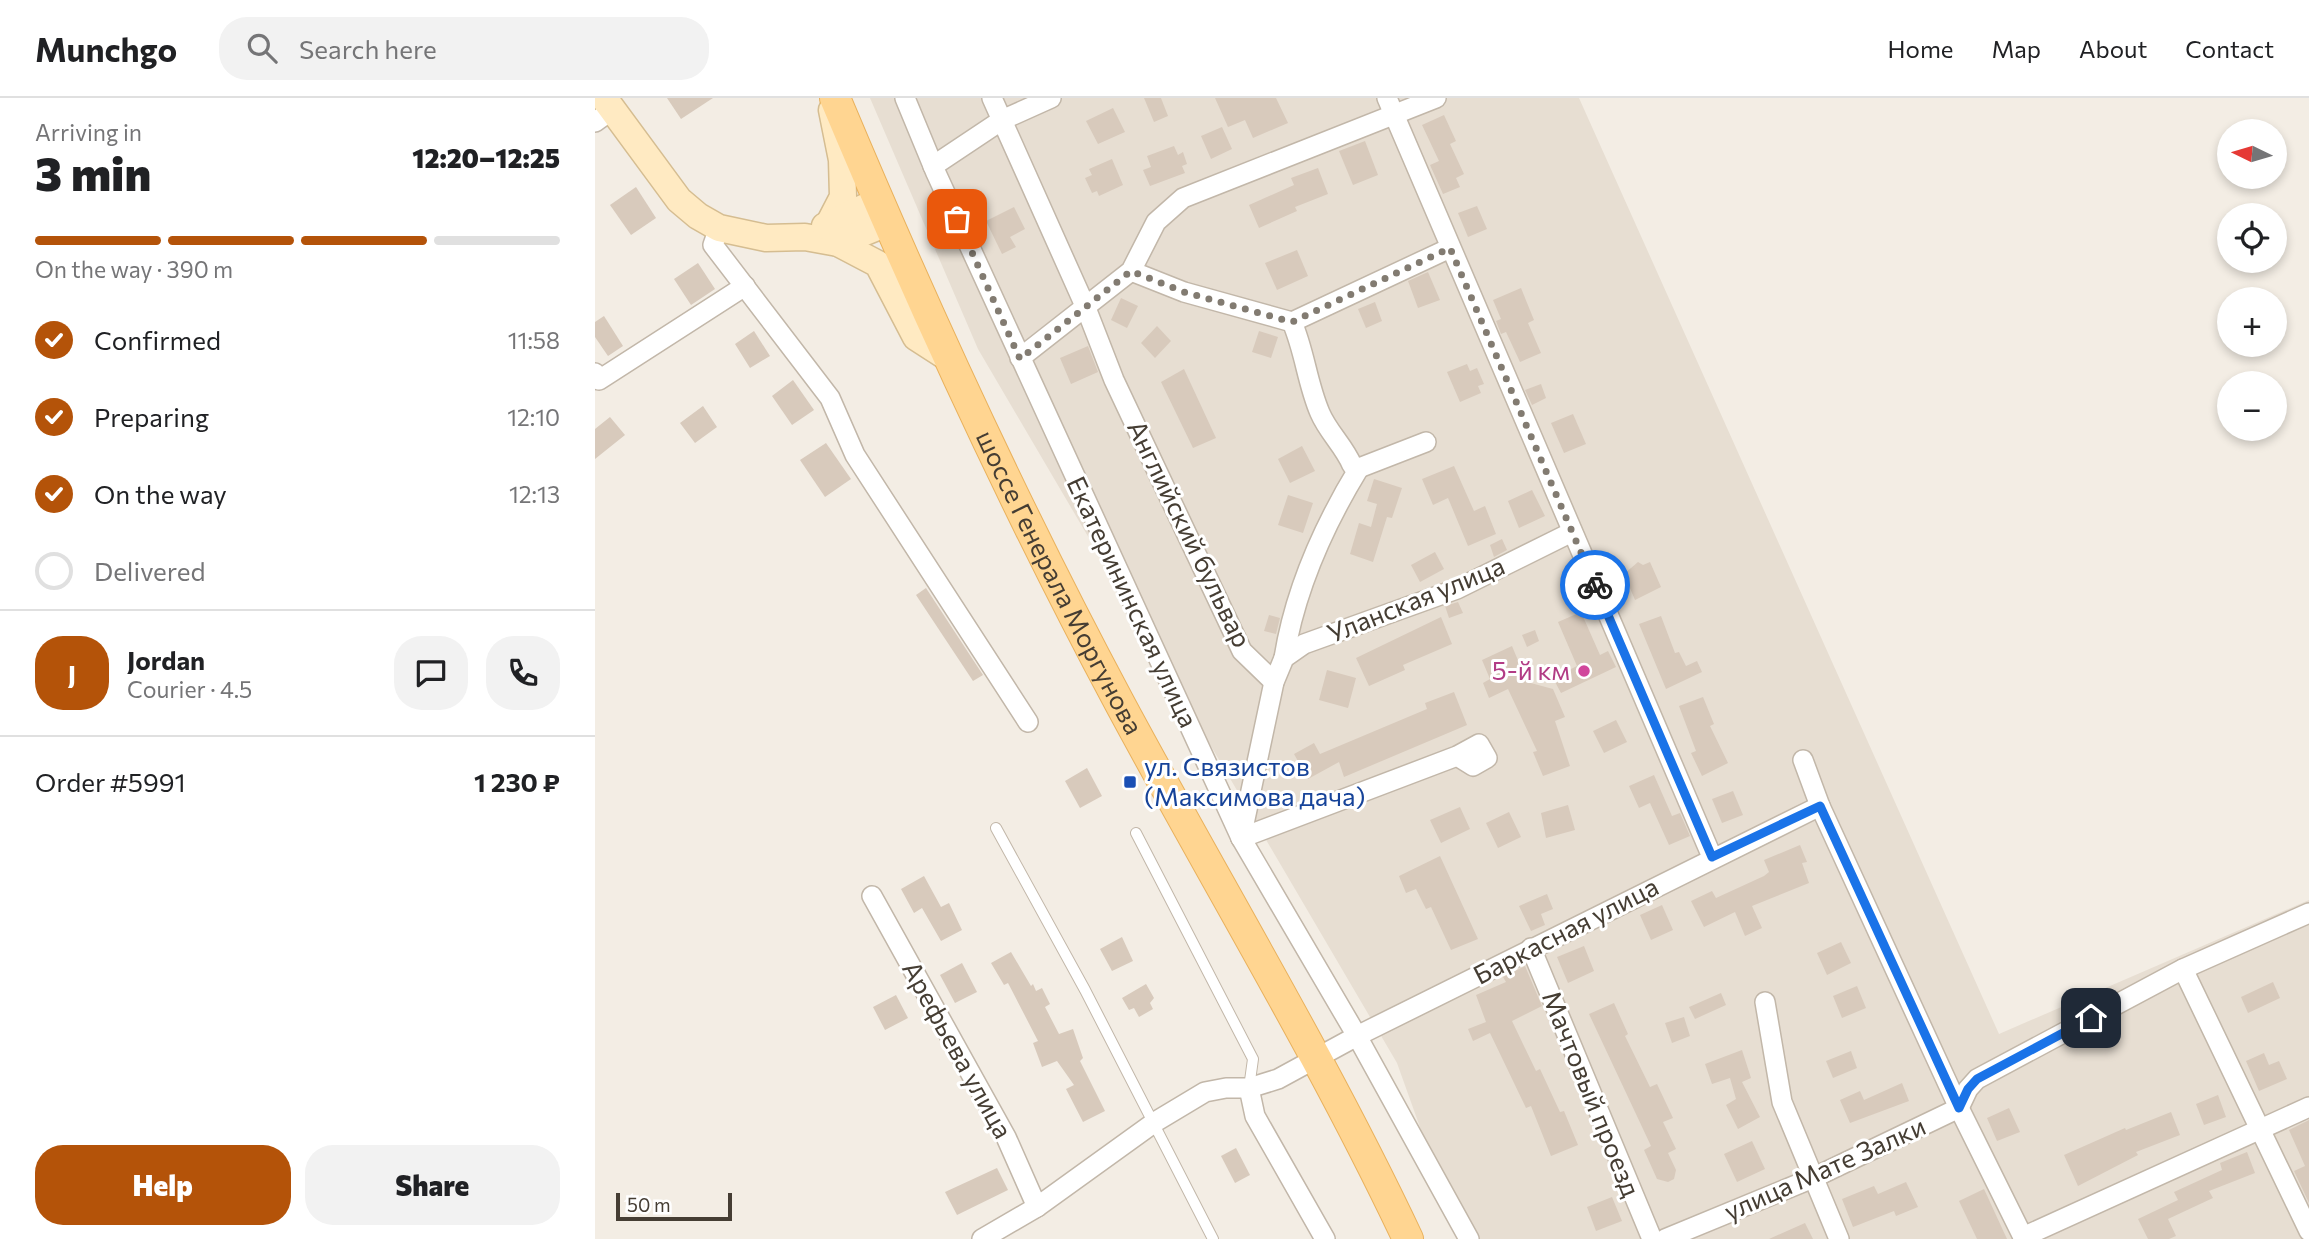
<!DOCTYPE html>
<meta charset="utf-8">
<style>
:root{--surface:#fff;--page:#f2f2f2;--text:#202124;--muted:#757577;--line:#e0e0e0;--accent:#b45309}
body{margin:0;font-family:Commissioner,sans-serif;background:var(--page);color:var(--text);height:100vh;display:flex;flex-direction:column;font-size:26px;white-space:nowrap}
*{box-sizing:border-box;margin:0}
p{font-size:23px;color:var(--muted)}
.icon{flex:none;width:38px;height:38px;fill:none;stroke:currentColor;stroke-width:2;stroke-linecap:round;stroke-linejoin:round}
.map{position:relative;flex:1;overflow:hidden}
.drawer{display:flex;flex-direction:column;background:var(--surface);width:595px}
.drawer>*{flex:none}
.needle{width:46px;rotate:275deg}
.fabs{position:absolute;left:1622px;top:21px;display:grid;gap:14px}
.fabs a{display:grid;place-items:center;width:70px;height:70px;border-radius:50%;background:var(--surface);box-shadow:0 4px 10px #0003;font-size:35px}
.scale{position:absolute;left:21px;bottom:18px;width:116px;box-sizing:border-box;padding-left:7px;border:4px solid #453d33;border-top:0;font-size:19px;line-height:24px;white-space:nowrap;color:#453d33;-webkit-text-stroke:5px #fff;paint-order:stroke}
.pin{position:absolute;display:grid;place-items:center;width:60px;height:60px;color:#fff;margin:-30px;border-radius:14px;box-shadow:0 4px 10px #0006}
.courier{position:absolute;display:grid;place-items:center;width:70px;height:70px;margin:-35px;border:5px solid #1a73e8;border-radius:50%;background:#fff;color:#222;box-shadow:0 2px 9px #0007}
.overview em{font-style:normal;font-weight:800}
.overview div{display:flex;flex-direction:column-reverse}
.overview{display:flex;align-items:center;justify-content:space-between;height:119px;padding:0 35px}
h1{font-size:46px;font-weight:800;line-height:52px}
.bar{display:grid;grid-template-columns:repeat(4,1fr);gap:10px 7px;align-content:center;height:84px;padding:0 35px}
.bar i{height:9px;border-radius:5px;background:var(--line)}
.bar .on{background:var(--accent)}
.bar p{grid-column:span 4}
.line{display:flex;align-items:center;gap:18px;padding:0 35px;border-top:2px solid var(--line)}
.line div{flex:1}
.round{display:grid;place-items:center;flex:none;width:74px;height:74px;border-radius:28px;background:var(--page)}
ol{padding:0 35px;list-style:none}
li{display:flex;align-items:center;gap:21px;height:77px}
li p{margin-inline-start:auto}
li .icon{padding:7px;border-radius:50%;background:var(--accent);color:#fff;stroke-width:4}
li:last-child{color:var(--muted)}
li i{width:38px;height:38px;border:4px solid var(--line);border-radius:50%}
.button{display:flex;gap:14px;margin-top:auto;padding:14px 35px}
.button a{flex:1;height:80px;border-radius:28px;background:var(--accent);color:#fff;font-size:28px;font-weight:800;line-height:80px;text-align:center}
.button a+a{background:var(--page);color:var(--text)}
header{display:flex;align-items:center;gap:42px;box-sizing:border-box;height:98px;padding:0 35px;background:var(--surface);border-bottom:2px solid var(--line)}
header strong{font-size:33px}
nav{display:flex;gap:38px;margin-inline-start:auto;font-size:24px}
.search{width:490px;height:63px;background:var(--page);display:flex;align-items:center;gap:18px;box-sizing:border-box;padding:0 24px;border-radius:28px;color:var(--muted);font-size:26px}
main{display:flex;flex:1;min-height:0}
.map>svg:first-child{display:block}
.residential{fill:#e7ded2}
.building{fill:#d8cabc}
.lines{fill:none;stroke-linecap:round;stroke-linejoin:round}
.lane-casing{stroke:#c2b7a9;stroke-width:12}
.street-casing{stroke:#c2b7a9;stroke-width:22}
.secondary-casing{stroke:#d5bd91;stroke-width:29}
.primary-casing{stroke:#e9b15c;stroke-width:32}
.lane{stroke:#fff;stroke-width:10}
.street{stroke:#fff;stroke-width:19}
.secondary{stroke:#ffeac2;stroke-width:26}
.primary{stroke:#ffd591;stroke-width:30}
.done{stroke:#827b71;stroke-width:7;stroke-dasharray:0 12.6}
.route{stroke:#1a73e8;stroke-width:9}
.hotel-dot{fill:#d1479c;stroke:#fff;stroke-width:2.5}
.transit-dot{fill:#1a4fb4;stroke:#fff;stroke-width:2.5}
.labels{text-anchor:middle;stroke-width:6;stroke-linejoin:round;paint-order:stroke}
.street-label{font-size:26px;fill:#453d33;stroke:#fff}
.hotel-label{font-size:26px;fill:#b23c85;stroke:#fff;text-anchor:end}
.transit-label{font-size:26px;fill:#164399;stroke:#fff;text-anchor:start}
</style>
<header>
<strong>Munchgo</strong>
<div class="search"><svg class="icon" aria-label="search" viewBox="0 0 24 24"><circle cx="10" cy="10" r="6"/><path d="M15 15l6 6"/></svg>Search here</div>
<nav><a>Home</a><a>Map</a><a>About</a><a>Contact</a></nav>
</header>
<main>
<section class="drawer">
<div class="overview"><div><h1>3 min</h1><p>Arriving in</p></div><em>12:20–12:25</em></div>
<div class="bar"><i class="on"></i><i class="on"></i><i class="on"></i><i></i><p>On the way · 390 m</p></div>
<ol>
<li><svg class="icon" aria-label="check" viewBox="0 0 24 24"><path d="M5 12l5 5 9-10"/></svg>Confirmed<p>11:58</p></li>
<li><svg class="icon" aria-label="check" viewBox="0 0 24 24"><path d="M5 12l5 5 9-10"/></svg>Preparing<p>12:10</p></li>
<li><svg class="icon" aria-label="check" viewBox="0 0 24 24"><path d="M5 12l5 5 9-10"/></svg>On the way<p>12:13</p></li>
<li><i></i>Delivered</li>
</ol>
<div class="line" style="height:126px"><b class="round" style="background:var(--accent);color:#fff">J</b><div><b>Jordan</b><p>Courier · 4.5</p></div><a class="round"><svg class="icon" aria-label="chat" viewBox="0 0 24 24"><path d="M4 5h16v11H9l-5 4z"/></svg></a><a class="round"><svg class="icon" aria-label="phone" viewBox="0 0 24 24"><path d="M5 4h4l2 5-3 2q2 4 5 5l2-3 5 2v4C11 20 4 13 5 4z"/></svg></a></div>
<div class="line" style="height:91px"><div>Order #5991</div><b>1 230 ₽</b></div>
<div class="button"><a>Help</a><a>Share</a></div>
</section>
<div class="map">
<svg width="1714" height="1141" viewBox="0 0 1714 1141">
<rect width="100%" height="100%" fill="#f3ede4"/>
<polygon class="residential" points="275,0 984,0 1404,936 1714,802 1714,1141 865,1141 802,965 383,251"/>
<g class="building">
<polygon points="72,0 118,0 86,21"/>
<polygon points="549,0 566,0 573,18 559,24"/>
<polygon points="620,0 681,0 693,25 658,40 650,22 633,29"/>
<polygon points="518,10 530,34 503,46 491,23"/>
<polygon points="849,17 861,43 855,46 869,76 861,80 865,89 848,96 835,67 844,63 827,27"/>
<polygon points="627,29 637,51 616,61 606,38"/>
<polygon points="770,43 783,77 758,87 744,53"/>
<polygon points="579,48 583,57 588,54 592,66 587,68 590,75 555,88 548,72 556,69 552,58"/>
<polygon points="517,61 528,87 504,98 502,93 497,95 490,80 497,77 494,71"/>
<polygon points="723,70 733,96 700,109 702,113 664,130 654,107 699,87 696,80"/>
<polygon points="41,89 61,120 36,137 15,107"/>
<polygon points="882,108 892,131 873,139 863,115"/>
<polygon points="419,109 430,131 415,139 421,149 407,156 391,123"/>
<polygon points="702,152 713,178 682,192 670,165"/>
<polygon points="103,165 120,191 96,207 79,181"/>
<polygon points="833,174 845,202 823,210 813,183"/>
<polygon points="926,190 939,222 933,225 946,255 925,264 911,234 906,236 901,223 906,221 898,202"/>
<polygon points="526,200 543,208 532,230 516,222"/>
<polygon points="780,204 787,223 771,230 763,211"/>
<polygon points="9,218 28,248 13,258 0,239 0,224"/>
<polygon points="562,228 576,243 560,260 546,245"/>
<polygon points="159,233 175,258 155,270 140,246"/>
<polygon points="664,233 683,239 676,260 657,254"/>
<polygon points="493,248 503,274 476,286 465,260"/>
<polygon points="872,266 875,273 882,270 889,286 883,288 886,295 865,304 852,274"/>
<polygon points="589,271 621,340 598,350 566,284"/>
<polygon points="198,282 219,312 197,327 177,298"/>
<polygon points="946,286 951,300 937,307 930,292"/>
<polygon points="108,308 122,329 100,345 85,325"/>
<polygon points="978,316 991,346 969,355 956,325"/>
<polygon points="15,319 30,337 0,361 0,331"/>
<polygon points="231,345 256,381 230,399 205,362"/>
<polygon points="707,348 720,373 695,385 683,361"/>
<polygon points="859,368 879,413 890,408 901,436 873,448 853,400 838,407 827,381"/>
<polygon points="779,381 807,390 797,420 792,419 778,464 755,456 764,425 776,429 782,406 772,403"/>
<polygon points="937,392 950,418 924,430 913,403"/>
<polygon points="693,397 718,405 708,435 683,427"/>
<polygon points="907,441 912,452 899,459 895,447"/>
<polygon points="840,454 849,471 825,484 816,467"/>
<polygon points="1043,464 1048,467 1055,464 1066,489 1040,502 1029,476"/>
<polygon points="331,490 388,577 378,583 321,497"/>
<polygon points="863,504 868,515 854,520 850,508"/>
<polygon points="986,514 1005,557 1013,553 1021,569 966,595 958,580 982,568 963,524"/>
<polygon points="674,517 685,520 681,536 669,533"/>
<polygon points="1066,518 1080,555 1084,554 1091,568 1102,563 1107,574 1071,591 1044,526"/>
<polygon points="846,519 857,546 808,567 810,572 774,588 761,560"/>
<polygon points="940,532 944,543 932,549 927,537"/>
<polygon points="917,548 932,584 958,591 970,619 960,623 975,668 948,678 938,654 942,653 913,591 894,600 888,585 895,581 887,562"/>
<polygon points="732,572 761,580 753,610 724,602"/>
<polygon points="859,594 872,627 749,679 744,664 713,681 699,656 719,645 725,656 832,611 830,605"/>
<polygon points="1108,599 1119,626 1115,628 1133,665 1107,678 1096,655 1101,653 1084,608"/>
<polygon points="1021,622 1032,644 1009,655 998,633"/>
<polygon points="492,670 507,698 485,710 470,683"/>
<polygon points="1059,677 1077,718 1085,715 1095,738 1074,747 1055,705 1044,710 1034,688"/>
<polygon points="1138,693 1148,717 1127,725 1117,701"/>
<polygon points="973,707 980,732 951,740 946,715"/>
<polygon points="865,709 875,731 846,745 835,722"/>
<polygon points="914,714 926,739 903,750 891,725"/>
<polygon points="1205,747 1212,764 1207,765 1214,785 1157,808 1167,830 1150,838 1140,814 1109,829 1096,803 1117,793 1121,800 1169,778 1174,774 1169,762"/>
<polygon points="845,758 883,841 856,852 836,809 831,811 821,791 811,795 804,778"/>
<polygon points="329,778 346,809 354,805 367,832 346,843 327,810 319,815 306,791"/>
<polygon points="952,796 958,811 946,816 950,827 936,833 924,808"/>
<polygon points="1067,807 1078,832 1056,842 1045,817"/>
<polygon points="527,839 538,863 517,873 505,851"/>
<polygon points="1246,844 1256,865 1232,877 1222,855"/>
<polygon points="989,848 999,873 973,885 962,859"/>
<polygon points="416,854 436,888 438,886 441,893 447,890 455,906 450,909 464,936 478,931 488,960 485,963 510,1013 488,1024 471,991 479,987 462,963 447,969 438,945 443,943 413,885 409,887 396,865"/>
<polygon points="367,865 382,894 360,905 345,877"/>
<polygon points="930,868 947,908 917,923 941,973 945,971 965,1014 969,1013 983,1047 956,1058 936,1008 931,1010 895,935 878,943 873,931 891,924 881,897 911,884 908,879"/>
<polygon points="1678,884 1685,900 1653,915 1646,899"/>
<polygon points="551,886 559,900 555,905 558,911 544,919 539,910 534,912 527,900"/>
<polygon points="1262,888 1271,910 1247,920 1238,898"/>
<polygon points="1126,895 1131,907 1100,921 1094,909"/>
<polygon points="301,897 313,920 290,932 278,909"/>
<polygon points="1019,905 1033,936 1030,938 1055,989 1062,986 1078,1020 1068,1024 1081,1051 1073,1055 1081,1072 1079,1081 1073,1084 1062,1081 1049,1052 1056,1048 994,916"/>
<polygon points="1089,919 1095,938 1077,945 1070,925"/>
<polygon points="1147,952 1156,980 1147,984 1165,1019 1143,1031 1131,1007 1141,1001 1135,980 1117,986 1110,966"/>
<polygon points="1256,953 1262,970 1238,980 1231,963"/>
<polygon points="1669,955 1674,967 1684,963 1692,981 1664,993 1651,963"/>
<polygon points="1307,985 1314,1003 1255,1025 1245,1002 1265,993 1269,1002"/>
<polygon points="1623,997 1631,1019 1609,1027 1601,1006"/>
<polygon points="1414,1010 1425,1034 1402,1043 1392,1020"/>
<polygon points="1576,1014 1585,1037 1541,1054 1543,1057 1483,1088 1469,1057 1530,1030 1531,1032"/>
<polygon points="1714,1022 1714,1105 1699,1073 1710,1068 1694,1032"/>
<polygon points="1157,1043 1170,1071 1142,1084 1129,1056"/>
<polygon points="641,1050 655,1077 640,1085 626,1058"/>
<polygon points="1652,1054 1660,1075 1614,1093 1618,1100 1573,1121 1581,1138 1574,1141 1553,1141 1543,1121 1583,1102 1579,1094 1627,1072 1625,1065"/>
<polygon points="402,1070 413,1092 362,1117 350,1094"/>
<polygon points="1311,1084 1323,1109 1301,1118 1299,1113 1258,1129 1247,1101 1279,1088 1283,1096"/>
<polygon points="1389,1091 1412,1141 1382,1141 1364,1103"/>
<polygon points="1017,1099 1027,1123 1001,1133 992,1109"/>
<polygon points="1210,1125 1218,1141 1174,1141"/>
</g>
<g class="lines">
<g class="lane-casing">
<g id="lane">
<polyline points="401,730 490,892 618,1141"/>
<polyline points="541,735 658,961 654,990"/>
</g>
</g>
<g class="street-casing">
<g id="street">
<polyline points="310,0 341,75 646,740 762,938 874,1141"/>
<polyline points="397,0 491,210 519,282 647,553 679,584"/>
<polyline points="792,0 1117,759"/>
<polyline points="0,24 18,11"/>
<polyline points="338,68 407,22 456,0"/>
<polyline points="124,130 118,147 235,300 260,357 433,624"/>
<path d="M536,173L589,194L697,224C710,254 712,285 725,315C733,334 749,348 757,367L764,370C728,429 700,491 689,560"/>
<polyline points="697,224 855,150"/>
<polyline points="425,260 536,173 561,124 588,100 841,0"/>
<polyline points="0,275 4,282 150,188"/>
<polyline points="764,370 831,344"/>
<polyline points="1208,662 1225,708 1364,1010 1429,1141"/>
<polyline points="646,740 679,584 689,560 709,546 862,491 977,434"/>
<polyline points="646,740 862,658 884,646 892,660 878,668 862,658"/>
<polyline points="277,798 411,1039 442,1109"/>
<polyline points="936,850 1057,1141"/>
<polyline points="1588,871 1714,1133"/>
<polyline points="1170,904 1187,1004 1244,1141"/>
<polyline points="654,990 660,1018 730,1141"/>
<polyline points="1428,1139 1714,1009"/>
<polyline points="387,1141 442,1109 560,1024 610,994 631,990 654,990 683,981 762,938 1225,708"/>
<polyline points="1070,1141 1218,1080 1364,1010 1373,991 1382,981 1588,871 1714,815"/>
</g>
</g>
<g class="secondary-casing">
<g id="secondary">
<polyline points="9,0 84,102 103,118 124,130 171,140 210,139 243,145 283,166 321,239 352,259"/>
<polyline points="234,126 248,99 247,62 237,12"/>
<polyline points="230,128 283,103"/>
<polyline points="243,145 292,125"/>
</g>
</g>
<g class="primary-casing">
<g id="primary">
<path id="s1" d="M240,0C326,205 419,408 524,604C620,783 726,957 813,1141"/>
</g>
</g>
<use href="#lane" class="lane"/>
<use href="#street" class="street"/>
<use href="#secondary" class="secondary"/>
<use href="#primary" class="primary"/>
</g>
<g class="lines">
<polyline class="done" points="362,121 425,261 536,173 589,194 697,224 855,150 1000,487"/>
<polyline class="route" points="1000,487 1117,759 1225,708 1364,1010 1373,991 1382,981 1496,920"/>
</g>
<circle class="hotel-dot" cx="989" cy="573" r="7"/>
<rect class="transit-dot" x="528" y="677" width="14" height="14" rx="3.5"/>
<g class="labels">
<g class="street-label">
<text transform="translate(594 436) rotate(64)" y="9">Английский бульвар</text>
<text dy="9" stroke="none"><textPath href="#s1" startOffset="534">шоссе Генерала Моргунова</textPath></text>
<text transform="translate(821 502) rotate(-22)" y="9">Уланская улица</text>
<text transform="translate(537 504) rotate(65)" y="9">Екатерининская улица</text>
<text transform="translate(971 833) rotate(-27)" y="9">Баркасная улица</text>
<text transform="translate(362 952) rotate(61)" y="9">Арефьева улица</text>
<text transform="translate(996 996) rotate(68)" y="9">Мачтовый проезд</text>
<text transform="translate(1230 1071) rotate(-24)" y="9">улица Мате Залки</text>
</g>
<g class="hotel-label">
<text x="975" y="582">5-й км</text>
</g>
<g class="transit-label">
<text x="549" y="678">ул. Связистов<tspan x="549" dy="30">(Максимова дача)</tspan></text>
</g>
</g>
</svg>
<div class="fabs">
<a><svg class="needle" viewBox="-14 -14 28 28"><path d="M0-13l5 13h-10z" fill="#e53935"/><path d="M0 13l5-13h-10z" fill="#757577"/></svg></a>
<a><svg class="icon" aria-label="locate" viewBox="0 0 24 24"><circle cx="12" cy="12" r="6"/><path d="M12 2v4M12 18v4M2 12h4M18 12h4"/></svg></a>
<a>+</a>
<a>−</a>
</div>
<div class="scale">50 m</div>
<div class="pin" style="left:362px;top:121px;background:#ea580c"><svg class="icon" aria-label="bag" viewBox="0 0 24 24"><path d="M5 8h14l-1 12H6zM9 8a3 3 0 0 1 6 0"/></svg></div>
<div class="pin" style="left:1496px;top:920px;background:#1f2937"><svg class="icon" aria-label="home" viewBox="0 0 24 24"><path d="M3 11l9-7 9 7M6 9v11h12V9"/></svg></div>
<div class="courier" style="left:1000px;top:487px"><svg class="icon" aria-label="bike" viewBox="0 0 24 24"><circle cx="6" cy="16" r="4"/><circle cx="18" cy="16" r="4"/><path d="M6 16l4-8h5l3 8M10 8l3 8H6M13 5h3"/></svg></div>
</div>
</main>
